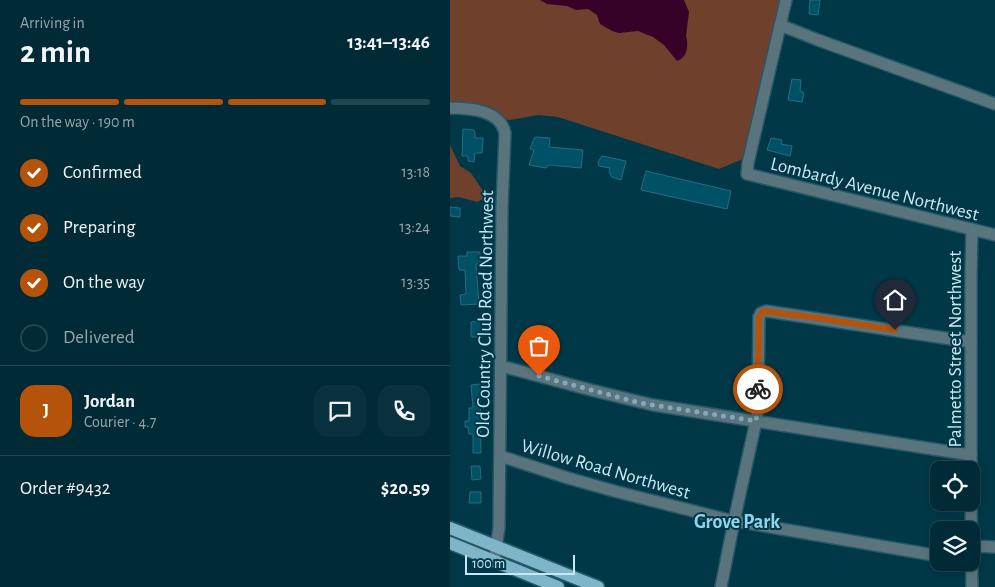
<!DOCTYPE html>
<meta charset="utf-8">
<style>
:root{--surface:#002a36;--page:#0a323e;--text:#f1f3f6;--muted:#95a7ad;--line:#224651;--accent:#b45309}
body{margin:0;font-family:"Alegreya Sans",sans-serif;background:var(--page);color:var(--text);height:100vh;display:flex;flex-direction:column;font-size:19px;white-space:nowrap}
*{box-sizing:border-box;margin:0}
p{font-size:16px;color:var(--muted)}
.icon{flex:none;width:28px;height:28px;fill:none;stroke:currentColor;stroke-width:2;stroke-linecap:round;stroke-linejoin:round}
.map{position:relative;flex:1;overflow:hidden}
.side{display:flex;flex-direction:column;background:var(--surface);width:450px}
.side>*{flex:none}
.tools{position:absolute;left:480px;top:461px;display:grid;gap:10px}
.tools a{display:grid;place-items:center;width:50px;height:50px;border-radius:10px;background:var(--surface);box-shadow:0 2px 8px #0003,0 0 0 1px var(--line);font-size:25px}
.scale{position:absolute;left:15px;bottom:12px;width:110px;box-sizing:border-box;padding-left:5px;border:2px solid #c8e8f5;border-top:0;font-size:14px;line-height:18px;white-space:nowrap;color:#c8e8f5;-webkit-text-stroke:4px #003848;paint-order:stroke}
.pin{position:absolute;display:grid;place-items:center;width:42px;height:42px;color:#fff;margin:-51px -21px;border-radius:50% 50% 50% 0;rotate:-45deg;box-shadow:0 0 5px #0007}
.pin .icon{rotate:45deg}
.courier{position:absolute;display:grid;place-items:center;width:50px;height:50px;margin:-25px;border:4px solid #b45309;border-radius:50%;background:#fff;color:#222;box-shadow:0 1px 6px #0007}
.overview em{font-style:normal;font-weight:700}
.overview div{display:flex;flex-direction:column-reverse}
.overview{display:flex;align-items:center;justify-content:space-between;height:85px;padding:0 20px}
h1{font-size:32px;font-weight:700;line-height:38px}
.bar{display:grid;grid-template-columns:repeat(4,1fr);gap:8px 5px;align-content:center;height:60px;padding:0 20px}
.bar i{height:6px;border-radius:4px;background:var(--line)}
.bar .selected{background:var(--accent)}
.bar p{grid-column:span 4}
.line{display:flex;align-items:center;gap:12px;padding:0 20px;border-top:1px solid var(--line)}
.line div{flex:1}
.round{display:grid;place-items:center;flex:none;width:52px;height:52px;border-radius:15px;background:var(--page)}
ol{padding:0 20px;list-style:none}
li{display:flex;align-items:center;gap:15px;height:55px}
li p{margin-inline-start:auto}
li .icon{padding:5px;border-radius:50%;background:var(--accent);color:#fff;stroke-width:4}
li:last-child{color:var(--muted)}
li i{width:28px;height:28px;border:2px solid var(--line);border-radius:50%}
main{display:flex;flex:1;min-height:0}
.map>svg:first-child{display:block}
.green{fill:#6f402c}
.water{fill:#380228}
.building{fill:#015166;stroke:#286b81}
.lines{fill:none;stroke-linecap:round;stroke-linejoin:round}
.minor-casing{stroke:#245867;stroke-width:14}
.major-casing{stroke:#245867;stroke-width:15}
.minor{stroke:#5a747e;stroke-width:11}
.major{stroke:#7eb5c9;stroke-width:12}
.done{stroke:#82aab8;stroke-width:5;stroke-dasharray:0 9}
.route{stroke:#b45309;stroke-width:6}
.labels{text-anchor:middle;stroke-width:4;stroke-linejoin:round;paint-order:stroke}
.street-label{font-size:19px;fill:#c8e8f5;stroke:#003848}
.neighbourhood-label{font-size:20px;font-weight:bold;fill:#91d3ec;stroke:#003848}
</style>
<main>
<section class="side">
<div class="overview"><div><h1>2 min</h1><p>Arriving in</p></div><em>13:41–13:46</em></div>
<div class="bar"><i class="selected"></i><i class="selected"></i><i class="selected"></i><i></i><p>On the way · 190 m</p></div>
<ol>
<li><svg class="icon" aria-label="check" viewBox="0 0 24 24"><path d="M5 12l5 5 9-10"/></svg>Confirmed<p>13:18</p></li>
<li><svg class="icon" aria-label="check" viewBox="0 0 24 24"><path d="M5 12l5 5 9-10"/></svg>Preparing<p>13:24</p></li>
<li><svg class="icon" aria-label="check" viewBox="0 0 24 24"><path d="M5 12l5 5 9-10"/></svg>On the way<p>13:35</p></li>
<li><i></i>Delivered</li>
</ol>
<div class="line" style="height:90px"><b class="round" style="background:var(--accent);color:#fff">J</b><div><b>Jordan</b><p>Courier · 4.7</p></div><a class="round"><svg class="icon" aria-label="chat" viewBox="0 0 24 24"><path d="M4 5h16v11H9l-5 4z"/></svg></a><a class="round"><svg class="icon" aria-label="phone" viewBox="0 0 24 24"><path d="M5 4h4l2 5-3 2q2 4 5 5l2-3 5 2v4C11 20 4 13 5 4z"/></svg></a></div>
<div class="line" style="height:65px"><div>Order #9432</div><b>$20.59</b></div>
</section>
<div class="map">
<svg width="545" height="587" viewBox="0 0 545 587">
<rect width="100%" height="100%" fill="#003848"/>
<g class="green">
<polygon points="0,0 330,0 293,159 269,169 108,117 88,115 60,120 52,119 0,104"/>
<polygon points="0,145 10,166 21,173 37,197 27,202 9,197 0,198"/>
</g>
<path class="water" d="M90,0H234L239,12L236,36C239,45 237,58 227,61L214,45L203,37L188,31L169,33L162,31L150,24L147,15L138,9L126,10L117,6L97,4Z"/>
<g class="building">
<polygon points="360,0 370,0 368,15 359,14"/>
<polygon points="342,79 351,80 350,91 354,93 352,102 338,100"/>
<polygon points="13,129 24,130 25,133 25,138 33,138 32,153 25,153 24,162 18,161 18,156 12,156"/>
<polygon points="85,137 100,138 99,147 133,150 131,168 99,165 96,168 79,165 84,150 80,149 83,141"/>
<polygon points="321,138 332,140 331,144 342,146 340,156 317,150"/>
<polygon points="152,156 176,161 171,180 162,177 159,172 160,168 149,166 148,162"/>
<polygon points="196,171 281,191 277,209 191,190"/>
<polygon points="0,207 10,208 10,217 0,216"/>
<polygon points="17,252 30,252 30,264 26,264 29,304 11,305 10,295 16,294 15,270 9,270 8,256 17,256"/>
<polygon points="32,321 33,337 21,337 21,322"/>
<polygon points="30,384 31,453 23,453 23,434 19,434 18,427 15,427 15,421 19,421 19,408 23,408 21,385"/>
<polygon points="21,466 30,466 31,479 22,480"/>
<polygon points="20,492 31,492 31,503 19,503"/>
</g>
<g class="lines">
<g class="minor-casing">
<g id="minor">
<polyline points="336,0 298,163 297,174 545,235"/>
<polyline points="330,25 368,40 545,104"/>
<path d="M0,108C20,108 50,110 55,133L52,206L49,528L44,561"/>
<polyline points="51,366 141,390 203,405 521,455"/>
<polyline points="50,456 118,478 164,491 279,520 489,556"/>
<polyline points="521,470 521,276 522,229"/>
<polyline points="521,502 522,587"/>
<polyline points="521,546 545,547"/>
<polyline points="271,587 284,521 306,421 308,406 309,317 311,313 316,311 521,342"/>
</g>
</g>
<g class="major-casing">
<g id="major">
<polyline points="0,528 148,587"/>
<polyline points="0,543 108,587"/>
</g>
</g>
<use href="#minor" class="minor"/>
<use href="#major" class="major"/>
</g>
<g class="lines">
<polyline class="done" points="89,376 190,403 306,421 308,406 308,389"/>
<polyline class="route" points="308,389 309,317 313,311 369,318 445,330"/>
</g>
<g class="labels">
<g class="street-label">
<text transform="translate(425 188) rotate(14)" y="7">Lombardy Avenue Northwest</text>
<text transform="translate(34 314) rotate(-89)" y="7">Old Country Club Road Northwest</text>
<text transform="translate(504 349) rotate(-90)" y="7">Palmetto Street Northwest</text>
<text transform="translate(156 468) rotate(16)" y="7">Willow Road Northwest</text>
</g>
<g class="neighbourhood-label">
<text x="287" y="528">Grove Park</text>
</g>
</g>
</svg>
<div class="tools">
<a><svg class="icon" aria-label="locate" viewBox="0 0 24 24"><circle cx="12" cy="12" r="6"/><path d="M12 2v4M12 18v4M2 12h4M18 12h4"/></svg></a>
<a><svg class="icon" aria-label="layers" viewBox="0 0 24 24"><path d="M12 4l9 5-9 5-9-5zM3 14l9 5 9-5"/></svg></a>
</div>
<div class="scale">100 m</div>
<div class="pin" style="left:89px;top:376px;background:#ea580c"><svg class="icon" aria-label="bag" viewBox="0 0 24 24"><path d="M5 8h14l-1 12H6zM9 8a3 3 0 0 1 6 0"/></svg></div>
<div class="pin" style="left:445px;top:330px;background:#1f2937"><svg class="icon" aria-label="home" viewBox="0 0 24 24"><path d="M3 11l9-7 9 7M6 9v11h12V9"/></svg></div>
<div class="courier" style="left:308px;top:389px"><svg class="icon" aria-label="bike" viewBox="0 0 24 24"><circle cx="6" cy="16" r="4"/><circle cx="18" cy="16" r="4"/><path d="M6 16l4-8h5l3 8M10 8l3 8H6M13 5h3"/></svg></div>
</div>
</main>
